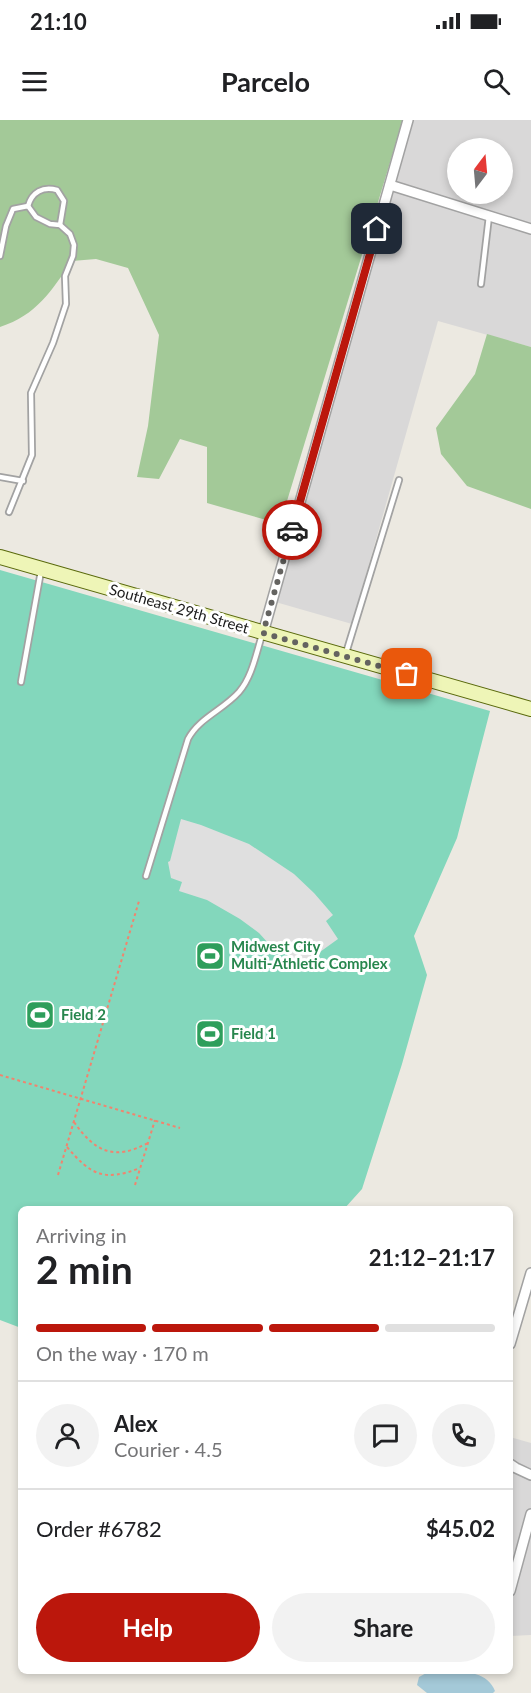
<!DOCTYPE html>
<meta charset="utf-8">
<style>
:root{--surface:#fff;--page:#f2f2f2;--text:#202124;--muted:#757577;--line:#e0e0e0;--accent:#bb170c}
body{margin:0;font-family:Lato,sans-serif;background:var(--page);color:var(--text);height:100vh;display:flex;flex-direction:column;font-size:22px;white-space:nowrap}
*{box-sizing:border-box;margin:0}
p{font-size:20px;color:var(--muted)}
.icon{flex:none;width:33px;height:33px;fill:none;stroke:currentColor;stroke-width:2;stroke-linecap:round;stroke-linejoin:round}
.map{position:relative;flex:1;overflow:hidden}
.sheet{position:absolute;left:18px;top:1086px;width:495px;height:468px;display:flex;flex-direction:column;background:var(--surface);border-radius:9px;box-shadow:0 3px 9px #0003}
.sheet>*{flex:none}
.needle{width:39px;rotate:16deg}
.buttons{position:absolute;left:447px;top:18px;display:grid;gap:12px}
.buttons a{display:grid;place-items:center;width:66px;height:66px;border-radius:50%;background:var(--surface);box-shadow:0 3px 9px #0003;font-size:30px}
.pin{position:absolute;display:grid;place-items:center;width:51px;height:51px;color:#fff;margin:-26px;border-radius:12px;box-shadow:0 3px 9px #0006}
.courier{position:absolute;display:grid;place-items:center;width:60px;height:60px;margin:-30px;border:4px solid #bb170c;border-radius:50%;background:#fff;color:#222;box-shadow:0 2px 8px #0007}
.headline em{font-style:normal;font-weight:700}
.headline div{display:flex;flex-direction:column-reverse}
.headline{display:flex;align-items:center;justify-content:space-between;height:102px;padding:0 18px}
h1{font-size:39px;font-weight:700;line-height:45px}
.bar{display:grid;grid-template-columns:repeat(4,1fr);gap:9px 6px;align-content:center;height:72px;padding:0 18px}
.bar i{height:8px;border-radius:4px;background:var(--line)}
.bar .active{background:var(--accent)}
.bar p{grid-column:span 4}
.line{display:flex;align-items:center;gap:15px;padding:0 18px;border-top:2px solid var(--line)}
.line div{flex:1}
.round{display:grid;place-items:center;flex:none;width:63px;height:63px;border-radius:32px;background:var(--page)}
.primary-button{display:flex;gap:12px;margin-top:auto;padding:12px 18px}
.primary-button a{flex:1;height:69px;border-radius:36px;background:var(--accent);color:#fff;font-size:24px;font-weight:700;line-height:69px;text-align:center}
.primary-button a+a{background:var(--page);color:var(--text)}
.status{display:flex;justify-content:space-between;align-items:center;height:42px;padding:0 30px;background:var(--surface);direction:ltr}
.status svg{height:16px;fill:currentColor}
header{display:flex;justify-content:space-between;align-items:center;height:78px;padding:0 18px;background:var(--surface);font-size:27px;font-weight:700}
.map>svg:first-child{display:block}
.residential{fill:#d9d8d8;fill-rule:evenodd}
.forest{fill:#a3c998}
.pitch{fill:#83d7bc}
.parking{fill:#dfdfdf}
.water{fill:#a4c9d8}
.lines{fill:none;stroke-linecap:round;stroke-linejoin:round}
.lane-casing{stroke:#a2a2a2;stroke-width:8}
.street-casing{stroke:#a2a2a2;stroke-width:12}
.secondary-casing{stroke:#59690b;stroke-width:16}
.path{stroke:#f1846e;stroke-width:2;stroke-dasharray:3 3;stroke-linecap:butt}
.lane{stroke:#fff;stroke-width:4.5}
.street{stroke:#fff;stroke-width:9}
.secondary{stroke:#eef5b7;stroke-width:14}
.done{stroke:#646360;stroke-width:6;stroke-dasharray:0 10.8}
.route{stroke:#bb170c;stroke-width:8}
.labels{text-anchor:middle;stroke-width:6;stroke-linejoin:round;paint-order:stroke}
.street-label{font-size:15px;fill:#1b1b1b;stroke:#fff}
.leisure-label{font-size:15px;font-weight:bold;fill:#27864d;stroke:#fff;text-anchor:start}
</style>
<div class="status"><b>21:10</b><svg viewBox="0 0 49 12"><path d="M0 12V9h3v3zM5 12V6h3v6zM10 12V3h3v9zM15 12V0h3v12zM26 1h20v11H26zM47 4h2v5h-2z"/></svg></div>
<header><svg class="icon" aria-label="menu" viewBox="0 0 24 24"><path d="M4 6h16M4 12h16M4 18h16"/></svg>Parcelo<svg class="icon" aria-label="search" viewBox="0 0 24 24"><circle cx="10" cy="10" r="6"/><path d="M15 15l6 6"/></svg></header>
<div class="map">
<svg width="531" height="1573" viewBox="0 0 531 1573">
<rect width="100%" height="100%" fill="#ece9e1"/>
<g class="residential">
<path d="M408,0H531V227L438,201L352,504L272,481ZM458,28H502V74H458Z"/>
<polygon points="510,1317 531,1323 531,1515 510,1516"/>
</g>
<g class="forest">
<path d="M0,0H403L280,404L207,383V327L180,319L159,359L137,357L148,306L159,215L128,148L96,139L72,141C51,171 37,195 0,207Z"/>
<polygon points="487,214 531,227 531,389 467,366 441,334 436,308 475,254"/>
</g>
<polygon class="pitch" points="0,450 490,591 457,718 414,816 427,855 402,944 362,1069 344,1089 21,1089 21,1208 0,1200"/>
<polygon class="parking" points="181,699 201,705 249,724 294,754 314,773 333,795 326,801 338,819 299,847 285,830 279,835 259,813 240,799 207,780 179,771 182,762 171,758 168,742 170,741"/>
<path class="water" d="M430,1551C451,1551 486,1547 495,1571L493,1573H427L417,1565L419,1557Z"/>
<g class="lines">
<g class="lane-casing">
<g id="lane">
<path d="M28,86C32,72 43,66 57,70L64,81L60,105"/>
<polyline points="0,136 6,106 13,89 28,86 36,97 50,104 60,105 70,114 74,125 73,136 65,156 66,184 53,223 31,273 32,335 9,392"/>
<polyline points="481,164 489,96"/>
<polyline points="0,357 23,361"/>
<polyline points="346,533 399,360"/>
<polyline points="21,562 41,451"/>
<path d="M146,756L188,619C199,598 223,590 239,572C252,557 256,534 262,515"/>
</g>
</g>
<g class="street-casing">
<g id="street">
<polyline points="390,65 531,109"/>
<polyline points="263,513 408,0"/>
<polyline points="510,1224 531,1153"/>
<polyline points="510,1344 516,1348 531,1355"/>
<polyline points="510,1471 531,1394"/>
</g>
</g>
<g class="secondary-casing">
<polyline id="secondary" points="0,437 531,589"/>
</g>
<g class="path">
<polyline points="0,955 180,1008"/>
<path d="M74,1002C95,1032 114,1041 148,1023"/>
<path d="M67,1027C91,1055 104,1062 140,1048"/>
<polyline points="58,1055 139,781"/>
<polyline points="135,1065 155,1000"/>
</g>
<use href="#lane" class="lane"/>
<use href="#street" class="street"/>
<use href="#secondary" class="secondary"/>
</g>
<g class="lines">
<polyline class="done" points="292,410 263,513 407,554"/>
<polyline class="route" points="292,410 377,109"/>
</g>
<defs>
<g id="stadium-square" transform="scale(1.5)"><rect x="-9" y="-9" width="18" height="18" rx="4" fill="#2e9e5b" stroke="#fff"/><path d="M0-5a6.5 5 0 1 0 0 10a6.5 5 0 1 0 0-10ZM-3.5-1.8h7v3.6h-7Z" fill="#fff"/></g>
</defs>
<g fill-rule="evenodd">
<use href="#stadium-square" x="210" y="836"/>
<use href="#stadium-square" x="40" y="895"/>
<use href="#stadium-square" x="210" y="914"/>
</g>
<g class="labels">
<g class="street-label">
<text transform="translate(179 489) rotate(16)" y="5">Southeast 29th Street</text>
</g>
<g class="leisure-label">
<text x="231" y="832">Midwest City<tspan x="231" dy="17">Multi-Athletic Complex</tspan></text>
<text x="61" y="900">Field 2</text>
<text x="231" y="919">Field 1</text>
</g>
</g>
</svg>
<div class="buttons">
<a><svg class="needle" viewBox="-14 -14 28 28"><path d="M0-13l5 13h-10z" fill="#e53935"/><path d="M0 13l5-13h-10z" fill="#757577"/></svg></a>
</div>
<div class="pin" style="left:407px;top:554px;background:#ea580c"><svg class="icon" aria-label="bag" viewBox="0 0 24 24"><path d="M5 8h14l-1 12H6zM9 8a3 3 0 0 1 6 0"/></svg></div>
<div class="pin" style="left:377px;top:109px;background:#1f2937"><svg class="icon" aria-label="home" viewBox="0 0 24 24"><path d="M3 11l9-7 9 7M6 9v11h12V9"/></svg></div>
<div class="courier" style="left:292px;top:410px"><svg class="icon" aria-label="car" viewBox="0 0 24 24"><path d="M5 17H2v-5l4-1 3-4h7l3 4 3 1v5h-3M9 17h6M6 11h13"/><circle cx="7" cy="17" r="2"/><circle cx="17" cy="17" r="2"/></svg></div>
<section class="sheet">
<div class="headline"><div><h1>2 min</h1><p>Arriving in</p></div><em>21:12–21:17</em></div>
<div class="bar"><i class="active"></i><i class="active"></i><i class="active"></i><i></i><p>On the way · 170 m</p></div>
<div class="line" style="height:108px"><a class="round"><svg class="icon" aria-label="person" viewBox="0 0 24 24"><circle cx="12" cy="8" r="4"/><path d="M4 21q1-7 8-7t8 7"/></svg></a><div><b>Alex</b><p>Courier · 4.5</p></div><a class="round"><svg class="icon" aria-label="chat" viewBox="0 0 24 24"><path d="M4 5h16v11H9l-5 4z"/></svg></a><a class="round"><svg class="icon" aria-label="phone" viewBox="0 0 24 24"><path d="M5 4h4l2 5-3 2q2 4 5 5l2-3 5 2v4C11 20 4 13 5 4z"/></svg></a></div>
<div class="line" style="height:78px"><div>Order #6782</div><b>$45.02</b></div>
<div class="primary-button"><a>Help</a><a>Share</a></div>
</section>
</div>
